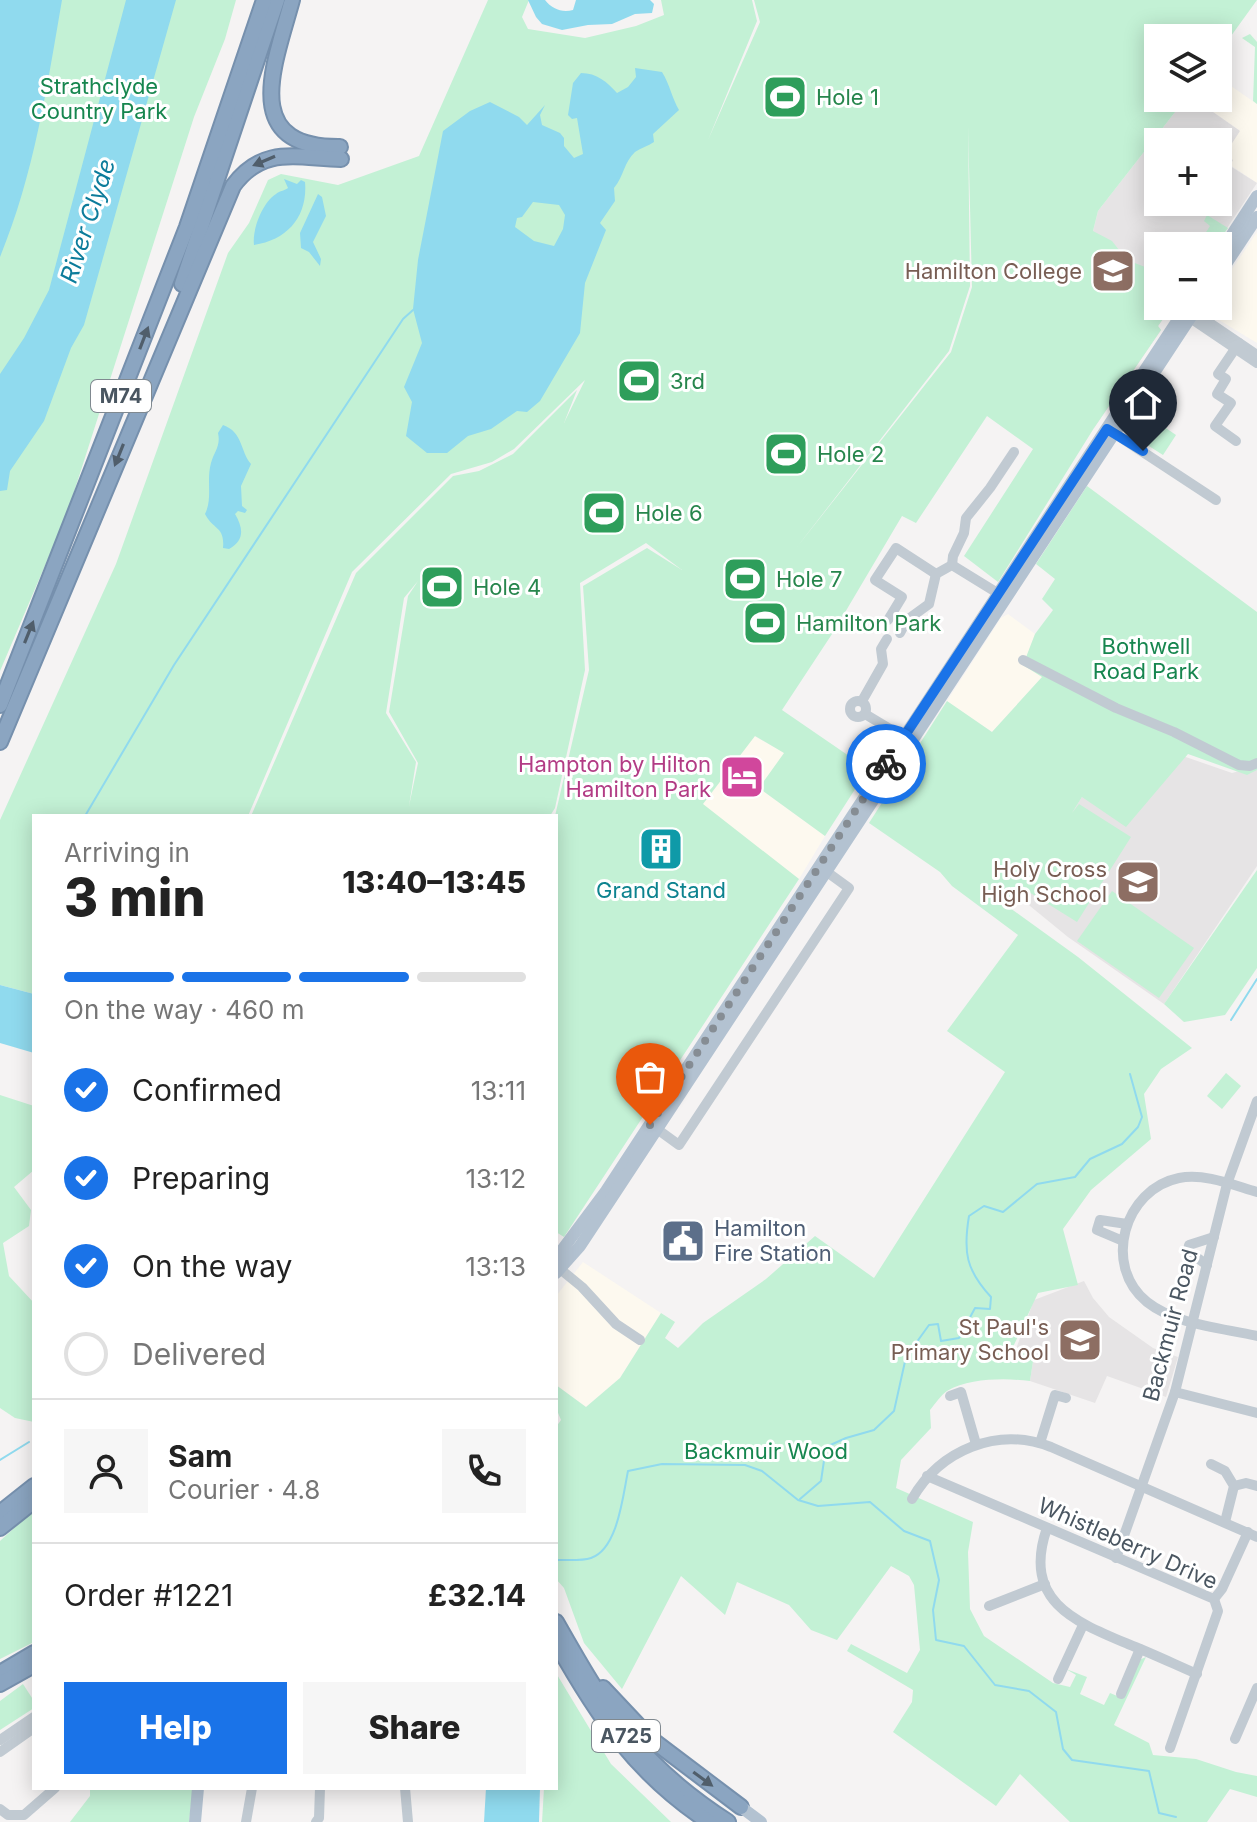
<!DOCTYPE html>
<meta charset="utf-8">
<style>
:root{--surface:#fff;--page:#f6f6f6;--text:#222;--muted:#767676;--line:#e0e0e0;--accent:#1a73e8}
body{margin:0;font-family:Inter,sans-serif;background:var(--page);color:var(--text);height:100vh;display:flex;flex-direction:column;font-size:30px;white-space:nowrap}
*{box-sizing:border-box;margin:0}
p{font-size:26px;color:var(--muted)}
.icon{flex:none;width:44px;height:44px;fill:none;stroke:currentColor;stroke-width:2;stroke-linecap:round;stroke-linejoin:round}
.map{position:relative;flex:1;overflow:hidden}
.details{position:absolute;left:32px;top:814px;width:526px;height:976px;display:flex;flex-direction:column;background:var(--surface);border-radius:0px;box-shadow:0 4px 20px #0003}
.details>*{flex:none}
.controls{position:absolute;left:1144px;top:24px;display:grid;gap:16px}
.controls a{display:grid;place-items:center;width:88px;height:88px;border-radius:0px;background:var(--surface);box-shadow:0 4px 20px #0003;font-size:40px}
.pin{position:absolute;display:grid;place-items:center;width:68px;height:68px;color:#fff;margin:-82px -34px;border-radius:50% 50% 50% 0;rotate:-45deg;box-shadow:0 0 8px #0007}
.pin .icon{rotate:45deg}
.courier{position:absolute;display:grid;place-items:center;width:80px;height:80px;margin:-40px;border:6px solid #1a73e8;border-radius:50%;background:#fff;color:#222;box-shadow:0 2px 10px #0007}
.summary em{font-style:normal;font-weight:800}
.summary div{display:flex;flex-direction:column-reverse}
.summary{display:flex;align-items:center;justify-content:space-between;height:136px;padding:0 32px}
h1{font-size:52px;font-weight:800;line-height:60px}
.bar{display:grid;grid-template-columns:repeat(4,1fr);gap:12px 8px;align-content:center;height:96px;padding:0 32px}
.bar i{height:10px;border-radius:6px;background:var(--line)}
.bar .on{background:var(--accent)}
.bar p{grid-column:span 4}
.line{display:flex;align-items:center;gap:20px;padding:0 32px;border-top:2px solid var(--line)}
.line div{flex:1}
.round{display:grid;place-items:center;flex:none;width:84px;height:84px;border-radius:0px;background:var(--page)}
ol{padding:0 32px;list-style:none}
li{display:flex;align-items:center;gap:24px;height:88px}
li p{margin-inline-start:auto}
li .icon{padding:8px;border-radius:50%;background:var(--accent);color:#fff;stroke-width:4}
li:last-child{color:var(--muted)}
li i{width:44px;height:44px;border:4px solid var(--line);border-radius:50%}
.primary-button{display:flex;gap:16px;margin-top:auto;padding:16px 32px}
.primary-button a{flex:1;height:92px;border-radius:0px;background:var(--accent);color:#fff;font-size:32px;font-weight:800;line-height:92px;text-align:center}
.primary-button a+a{background:var(--page);color:var(--text)}
.map>svg:first-child{display:block}
.commercial{fill:#fdf9ef}
.education{fill:#e6e4e5;fill-rule:evenodd}
.green{fill:#c3f1d5;fill-rule:evenodd}
.water{fill:#90daee;fill-rule:evenodd}
.lines{fill:none;stroke-linecap:round;stroke-linejoin:round}
.stream{stroke:#90daee;stroke-width:2}
.highway-casing{stroke:#7690ad;stroke-width:18}
.minor{stroke:#c1cad2;stroke-width:10}
.major{stroke:#b3c2d1;stroke-width:12}
.highway{stroke:#8ba5c1;stroke-width:14}
.oneway{fill:#505e6b}
.done{stroke:#868d94;stroke-width:8;stroke-dasharray:0 14.4}
.route{stroke:#1a73e8;stroke-width:10}
.labels{text-anchor:middle;stroke-width:6;stroke-linejoin:round;paint-order:stroke}
.shield{fill:#fff;stroke:#808990;stroke-width:2}
.shield-label{font-size:20px;font-weight:bold;fill:#4a5661}
.park-label{font-size:22px;fill:#17864f;stroke:#fff}
.leisure-label{font-size:22px;fill:#27864d;stroke:#fff;text-anchor:start}
.education-label{font-size:22px;fill:#785e54;stroke:#fff;text-anchor:end}
.hotel-label{font-size:22px;fill:#b23c85;stroke:#fff;text-anchor:end}
.culture-label{font-size:22px;fill:#0d838f;stroke:#fff}
.service-label{font-size:22px;fill:#4e5e75;stroke:#fff;text-anchor:start}
.street-label{font-size:22px;fill:#4a5661;stroke:#fff}
.water-label{font-size:24px;font-style:italic;fill:#0c7c9b;stroke:#fff}
</style>
<div class="map">
<svg width="1257" height="1822" viewBox="0 0 1257 1822">
<rect width="100%" height="100%" fill="#f5f3f3"/>
<g class="commercial">
<polygon points="1218,77 1257,104 1257,183 1230,165 1225,154 1239,130 1193,98 1218,98"/>
<polygon points="1257,232 1257,343 1209,314 1207,306 1218,306 1218,290"/>
<polygon points="1008,614 1035,634 1024,664 1043,676 992,732 947,701 1001,618"/>
<polygon points="754,736 785,753 759,788 825,836 799,879 702,805"/>
<polygon points="583,1262 661,1313 620,1378 586,1407 556,1385 556,1296"/>
</g>
<g class="education">
<path d="M1186,98H1193L1240,131L1225,154L1233,160L1230,166L1257,183L1215,246H1158V306H1172L1158,326L1161,330L1094,428L1093,231L1098,211ZM1158,142H1218V202H1158Z"/>
<polygon points="1180,755 1232,773 1257,766 1257,866 1164,1004 1068,937 1019,897 1082,797"/>
<polygon points="1084,1281 1093,1298 1109,1317 1153,1348 1178,1357 1166,1397 1107,1376 1095,1403 1030,1381 1034,1355 1016,1349 1034,1300"/>
</g>
<g class="green">
<polygon points="0,0 236,0 225,39 194,117 67,514 0,671"/>
<path d="M488,0H529L522,17L528,29L585,38L636,26L664,15L661,0H752L757,21L708,140L760,22L754,0H1257L1218,54V38H1158V98H1186L1098,211L1093,231L1112,241L1127,260L1158,272V306H1172L1158,326L1161,330L1094,428L998,582L964,556L1033,449L987,416L916,523L902,516L834,631L782,710L868,769L825,836L759,788L784,753L755,736L703,804L799,879L564,1237L556,1232L555,816L589,670L583,586L647,548L682,570L646,543L580,583L585,670L555,808L550,816H251L356,573L453,476L479,471L513,454L577,390L564,423L585,380L514,449L492,462L451,474L352,572L248,816H34V994L0,985V820L116,564L228,253L249,223L268,180L281,174L338,185L419,156ZM968,126L972,287L951,352L797,547L949,351L970,286ZM418,581L408,596L389,712L418,763L409,806L416,762L386,713L404,598Z"/>
<polygon points="1250,34 1257,42 1257,104 1253,101 1255,47 1242,38"/>
<polygon points="1207,215 1228,228 1215,246 1197,246 1210,226 1204,221"/>
<polygon points="1144,413 1176,435 1163,455 1130,434 1133,430 1143,436 1151,423 1142,416"/>
<path d="M1087,486L1257,612V770L1247,775L1188,754L1126,827L1082,797L1072,813L1079,804L1131,837L1077,922L1024,889L1010,908L1078,957L1192,1048L1161,1069L1144,1094L1151,1139L1091,1190L1063,1229L1078,1285L1038,1293L1013,1347L1034,1355L1030,1381C1005,1378 970,1378 947,1391C941,1395 935,1404 930,1410L931,1428L901,1460L896,1488L973,1522L968,1552L970,1609L984,1636L1053,1683L1070,1687L1076,1675L1066,1669L1087,1677L1080,1694L1104,1705L1110,1693L1122,1698L1139,1660L1146,1657L1114,1725L1149,1743L1153,1755L1196,1759L1236,1772L1257,1776V1797L1230,1789L1207,1822H1070L1020,1774L996,1806L893,1732L912,1702L913,1690L847,1651L851,1644L907,1673L920,1650L914,1585L909,1576L891,1566L837,1640L811,1630L789,1605L737,1582L725,1615L681,1576L622,1689L584,1643L564,1588L556,1579V1427L561,1420L556,1408V1385L586,1407L620,1378L661,1313L675,1322L665,1338L678,1348L703,1323L766,1279L815,1236L874,1278L1005,1072L947,1031L1018,935L952,886L940,872L869,823L947,701L992,732L1042,677L1023,665L1035,634L1053,610L1042,599L1055,579L1036,564Z"/>
<polygon points="1257,870 1257,968 1225,1015 1184,1022 1164,1004"/>
<polygon points="1112,891 1194,948 1159,998 1077,941"/>
<polygon points="1226,1073 1241,1086 1222,1109 1207,1096"/>
<polygon points="0,1095 34,1106 34,1170 14,1187 31,1210 29,1226 3,1243 9,1276 34,1303 34,1422 15,1418 0,1408"/>
<polygon points="34,1510 34,1642 0,1659 0,1541"/>
<polygon points="556,1673 611,1764 671,1822 542,1822 544,1788 556,1788"/>
<polygon points="23,1684 34,1701 34,1708 0,1730 0,1701"/>
<polygon points="90,1788 193,1788 189,1822 70,1822 90,1796"/>
</g>
<g class="water">
<path d="M0,0H62C47,87 34,175 0,257Z"/>
<polygon points="126,0 176,0 84,325 71,348 44,421 10,471 7,490 0,491 0,374 24,338 49,290"/>
<path d="M528,0H545C552,9 562,13 573,10L576,0H650L654,4L652,13L635,14L612,24L588,25L562,30L542,24L536,17Z"/>
<path d="M635,68L662,72C670,85 672,98 679,110L653,134L654,142C648,146 641,148 635,152C624,162 624,176 614,188L615,201L600,223L606,230L585,283L580,333L540,401L527,412L517,411L491,429L468,436L447,453H427L406,436L412,402L404,387L422,343L413,309L418,260L443,131L470,111L490,102L519,117L527,125L545,105L540,115L542,125L560,133L564,138V146L574,158L583,154L577,118L572,119L568,115L573,83L581,73C597,73 607,82 617,93L628,87L636,77ZM533,202L559,205L565,215L563,229L554,246L534,241L515,227L517,218L522,217Z"/>
<path d="M284,179L297,184L301,180L305,182C308,216 288,240 254,245C252,230 262,203 276,194C279,191 284,191 288,188Z"/>
<polygon points="318,194 322,197 326,216 313,242 321,259 320,266 309,252 301,248 300,233"/>
<path d="M223,425C243,432 240,451 251,464L241,486L242,506L247,510L245,513L238,511L235,514C244,529 244,541 229,549L223,548C225,526 213,530 205,514C213,498 206,481 211,463C214,452 221,446 218,433Z"/>
<polygon points="0,985 34,994 34,1053 0,1043"/>
<polygon points="486,1788 540,1788 539,1822 484,1822"/>
</g>
<g class="lines">
<g class="stream">
<polyline points="85,816 174,665 403,319 413,310"/>
<polyline points="1231,1020 1257,979"/>
<polyline points="0,1460 29,1442"/>
<path d="M800,1499L821,1481L826,1447L846,1438L874,1430L894,1411L906,1357L929,1325L938,1324L941,1341L959,1338L975,1308L990,1309L991,1297C966,1270 963,1252 969,1216L984,1206L1003,1212L1037,1184L1075,1177L1090,1159L1122,1144L1138,1127L1142,1117L1130,1074"/>
<path d="M558,1560C568,1560 582,1561 591,1558C618,1549 623,1495 628,1471L662,1464L745,1465L762,1471L798,1500L818,1506L870,1502L904,1531L930,1541L939,1580L933,1610L936,1640L964,1646L995,1685L1029,1691L1056,1712L1063,1749L1072,1760L1149,1771L1159,1813L1176,1817"/>
</g>
<g class="highway-casing">
<g id="highway">
<path d="M292,0C275,63 238,148 340,147"/>
<polyline points="182,284 277,0"/>
<polyline points="0,705 187,227 264,0"/>
<path d="M0,742L233,186C263,145 297,158 341,159"/>
<polyline points="0,1513 34,1486"/>
<polyline points="0,1528 34,1501"/>
<path d="M556,1622C607,1712 638,1764 728,1822"/>
<path d="M556,1642C598,1717 636,1774 709,1822"/>
<polyline points="0,1673 34,1653"/>
<polyline points="0,1684 34,1665"/>
<polyline points="603,1688 651,1739 741,1807"/>
</g>
</g>
<g class="minor">
<polyline points="1189,309 1257,355"/>
<polyline points="1186,315 1257,363"/>
<polyline points="1114,433 1216,500"/>
<polyline points="1236,441 1215,426 1231,403 1217,394 1226,379 1218,374 1239,343"/>
<polyline points="952,565 953,556 964,533 966,518 990,488 1014,452"/>
<polyline points="888,620 902,597 875,580 896,548 936,574"/>
<polyline points="900,633 907,620 929,604 936,574 952,565 1004,597"/>
<polyline points="1023,660 1116,708 1174,732 1239,765 1250,766 1257,763"/>
<circle cx="858" cy="709" r="8"/>
<polyline points="862,701 883,664 881,649 887,639"/>
<polyline points="865,714 910,741"/>
<polyline points="657,1129 679,1145 849,888 827,872"/>
<path d="M1257,1192C1233,1185 1205,1173 1179,1178C1124,1189 1102,1266 1147,1302C1176,1325 1222,1328 1257,1336"/>
<polyline points="1123,1241 1097,1230 1100,1220 1127,1224"/>
<polyline points="1207,1265 1188,1251 1189,1245 1214,1237"/>
<polyline points="560,1269 582,1287 616,1324 640,1340"/>
<polyline points="1175,1392 1257,1413"/>
<polyline points="950,1396 961,1392 976,1444"/>
<polyline points="1040,1443 1055,1395 1066,1398"/>
<polyline points="1211,1464 1225,1471 1234,1486 1225,1522"/>
<polyline points="927,1476 1214,1599 1218,1611 1170,1748"/>
<polyline points="1234,1486 1246,1483 1257,1486"/>
<path d="M912,1499C940,1450 997,1426 1051,1447L1257,1537"/>
<path d="M1047,1528C1022,1600 1073,1621 1128,1644C1151,1653 1174,1664 1197,1674"/>
<polyline points="1116,1558 1175,1392 1227,1184 1257,1101"/>
<polyline points="1214,1599 1222,1589 1248,1532"/>
<polyline points="989,1606 1045,1584"/>
<polyline points="1058,1679 1083,1625"/>
<polyline points="1121,1694 1140,1649"/>
<polyline points="1235,1739 1257,1688"/>
<polyline points="0,1740 34,1717"/>
<polyline points="0,1752 34,1728"/>
<polyline points="405,1788 408,1822"/>
<polyline points="0,1809 8,1815 24,1815 55,1788"/>
<polyline points="246,1822 252,1788"/>
<polyline points="316,1822 319,1818 320,1788"/>
</g>
<g class="major">
<polyline points="1218,256 1257,196"/>
<polyline points="1218,276 1257,217"/>
<polyline points="556,1258 606,1191 1187,306"/>
<polyline points="556,1273 580,1246 613,1196 1198,306"/>
<polyline points="741,1807 761,1822"/>
<polyline points="195,1822 198,1788"/>
</g>
<use href="#highway" class="highway"/>
</g>
<defs><path id="oneway-solid" d="M-6-.8H1V-3.2L6.5 0L1 3.2V.8H-6Z" transform="scale(2)"/></defs>
<g class="oneway">
<use href="#oneway-solid" transform="translate(264 161) rotate(157)"/>
<use href="#oneway-solid" transform="translate(144 338) rotate(-69)"/>
<use href="#oneway-solid" transform="translate(119 455) rotate(112)"/>
<use href="#oneway-solid" transform="translate(29 632) rotate(-68)"/>
<use href="#oneway-solid" transform="translate(703 1779) rotate(36)"/>
</g>
<g class="lines">
<polyline class="done" points="650,1125 886,764"/>
<polyline class="route" points="886,764 1107,429 1143,451"/>
</g>
<defs>
<g id="stadium-square" transform="scale(2.3)"><rect x="-9" y="-9" width="18" height="18" rx="4" fill="#2e9e5b" stroke="#fff"/><path d="M0-5a6.5 5 0 1 0 0 10a6.5 5 0 1 0 0-10ZM-3.5-1.8h7v3.6h-7Z" fill="#fff"/></g>
<g id="school-square" transform="scale(2.3)"><rect x="-9" y="-9" width="18" height="18" rx="4" fill="#8d6e63" stroke="#fff"/><path d="M0-5L7-2L0 1L-7-2ZM-4 1L0 2.5L4 1V4Q0 6-4 4Z" fill="#fff"/></g>
<g id="hotel-square" transform="scale(2.3)"><rect x="-9" y="-9" width="18" height="18" rx="4" fill="#d1479c" stroke="#fff"/><path d="M-6-4.5h1.5V1H6V5H4.5V3h-9V5H-6ZM-4 0a1.8 1.8 0 1 1 3.6 0ZM.5 0V-2.5h3Q6-2.5 6 0Z" fill="#fff"/></g>
<g id="building-square" transform="scale(2.3)"><rect x="-9" y="-9" width="18" height="18" rx="4" fill="#0f9aa8" stroke="#fff"/><path d="M-4-6H4V6H1V3H-1V6H-4ZM-2.5-4.3h1.7v1.8h-1.7ZM.8-4.3h1.7v1.8H.8ZM-2.5-1h1.7V.8h-1.7ZM.8-1h1.7V.8H.8Z" fill="#fff"/></g>
<g id="civic-square" transform="scale(2.3)"><rect x="-9" y="-9" width="18" height="18" rx="4" fill="#5c6f8a" stroke="#fff"/><path d="M-.6-6.5H3V-4.5H.6V-3L4-1V1h2V6H-6V1h2V-1L-.6-3ZM-1.2 2.5V6h2.4V2.5Z" fill="#fff"/></g>
</defs>
<g fill-rule="evenodd">
<use href="#stadium-square" x="785" y="97"/>
<use href="#school-square" x="1113" y="271"/>
<use href="#stadium-square" x="639" y="381"/>
<use href="#stadium-square" x="786" y="454"/>
<use href="#stadium-square" x="604" y="513"/>
<use href="#stadium-square" x="745" y="579"/>
<use href="#stadium-square" x="442" y="587"/>
<use href="#stadium-square" x="765" y="623"/>
<use href="#hotel-square" x="742" y="777"/>
<use href="#building-square" x="661" y="849"/>
<use href="#school-square" x="1138" y="882"/>
<use href="#civic-square" x="683" y="1241"/>
<use href="#school-square" x="1080" y="1340"/>
</g>
<g class="labels">
<g class="shield">
<rect x="91" y="380" width="60" height="32" rx="6"/>
<rect x="592" y="1720" width="68" height="32" rx="6"/>
</g>
<g class="shield-label">
<text x="121" y="403">M74</text>
<text x="626" y="1743">A725</text>
</g>
<g class="park-label">
<text x="99" y="94">Strathclyde<tspan x="99" dy="25">Country Park</tspan></text>
<text x="1146" y="654">Bothwell<tspan x="1146" dy="25">Road Park</tspan></text>
<text x="766" y="1459">Backmuir Wood</text>
</g>
<g class="leisure-label">
<text x="816" y="105">Hole 1</text>
<text x="670" y="389">3rd</text>
<text x="817" y="462">Hole 2</text>
<text x="635" y="521">Hole 6</text>
<text x="776" y="587">Hole 7</text>
<text x="473" y="595">Hole 4</text>
<text x="796" y="631">Hamilton Park</text>
</g>
<g class="education-label">
<text x="1082" y="279">Hamilton College</text>
<text x="1107" y="877">Holy Cross<tspan x="1107" dy="25">High School</tspan></text>
<text x="1049" y="1335">St Paul's<tspan x="1049" dy="25">Primary School</tspan></text>
</g>
<g class="hotel-label">
<text x="711" y="772">Hampton by Hilton<tspan x="711" dy="25">Hamilton Park</tspan></text>
</g>
<g class="culture-label">
<text x="661" y="898">Grand Stand</text>
</g>
<g class="service-label">
<text x="714" y="1236">Hamilton<tspan x="714" dy="25">Fire Station</tspan></text>
</g>
<g class="street-label">
<text transform="translate(1170 1325) rotate(-75)" y="8">Backmuir Road</text>
<text transform="translate(1128 1543) rotate(24)" y="8">Whistleberry Drive</text>
</g>
<g class="water-label">
<text transform="translate(88 221) rotate(-72)" y="8">River Clyde</text>
</g>
</g>
</svg>
<div class="controls">
<a><svg class="icon" aria-label="layers" viewBox="0 0 24 24"><path d="M12 4l9 5-9 5-9-5zM3 14l9 5 9-5"/></svg></a>
<a>+</a>
<a>−</a>
</div>
<div class="pin" style="left:650px;top:1125px;background:#ea580c"><svg class="icon" aria-label="bag" viewBox="0 0 24 24"><path d="M5 8h14l-1 12H6zM9 8a3 3 0 0 1 6 0"/></svg></div>
<div class="pin" style="left:1143px;top:451px;background:#1f2937"><svg class="icon" aria-label="home" viewBox="0 0 24 24"><path d="M3 11l9-7 9 7M6 9v11h12V9"/></svg></div>
<div class="courier" style="left:886px;top:764px"><svg class="icon" aria-label="bike" viewBox="0 0 24 24"><circle cx="6" cy="16" r="4"/><circle cx="18" cy="16" r="4"/><path d="M6 16l4-8h5l3 8M10 8l3 8H6M13 5h3"/></svg></div>
<section class="details">
<div class="summary"><div><h1>3 min</h1><p>Arriving in</p></div><em>13:40–13:45</em></div>
<div class="bar"><i class="on"></i><i class="on"></i><i class="on"></i><i></i><p>On the way · 460 m</p></div>
<ol>
<li><svg class="icon" aria-label="check" viewBox="0 0 24 24"><path d="M5 12l5 5 9-10"/></svg>Confirmed<p>13:11</p></li>
<li><svg class="icon" aria-label="check" viewBox="0 0 24 24"><path d="M5 12l5 5 9-10"/></svg>Preparing<p>13:12</p></li>
<li><svg class="icon" aria-label="check" viewBox="0 0 24 24"><path d="M5 12l5 5 9-10"/></svg>On the way<p>13:13</p></li>
<li><i></i>Delivered</li>
</ol>
<div class="line" style="height:144px"><a class="round"><svg class="icon" aria-label="person" viewBox="0 0 24 24"><circle cx="12" cy="8" r="4"/><path d="M4 21q1-7 8-7t8 7"/></svg></a><div><b>Sam</b><p>Courier · 4.8</p></div><a class="round"><svg class="icon" aria-label="phone" viewBox="0 0 24 24"><path d="M5 4h4l2 5-3 2q2 4 5 5l2-3 5 2v4C11 20 4 13 5 4z"/></svg></a></div>
<div class="line" style="height:104px"><div>Order #1221</div><b>£32.14</b></div>
<div class="primary-button"><a>Help</a><a>Share</a></div>
</section>
</div>
